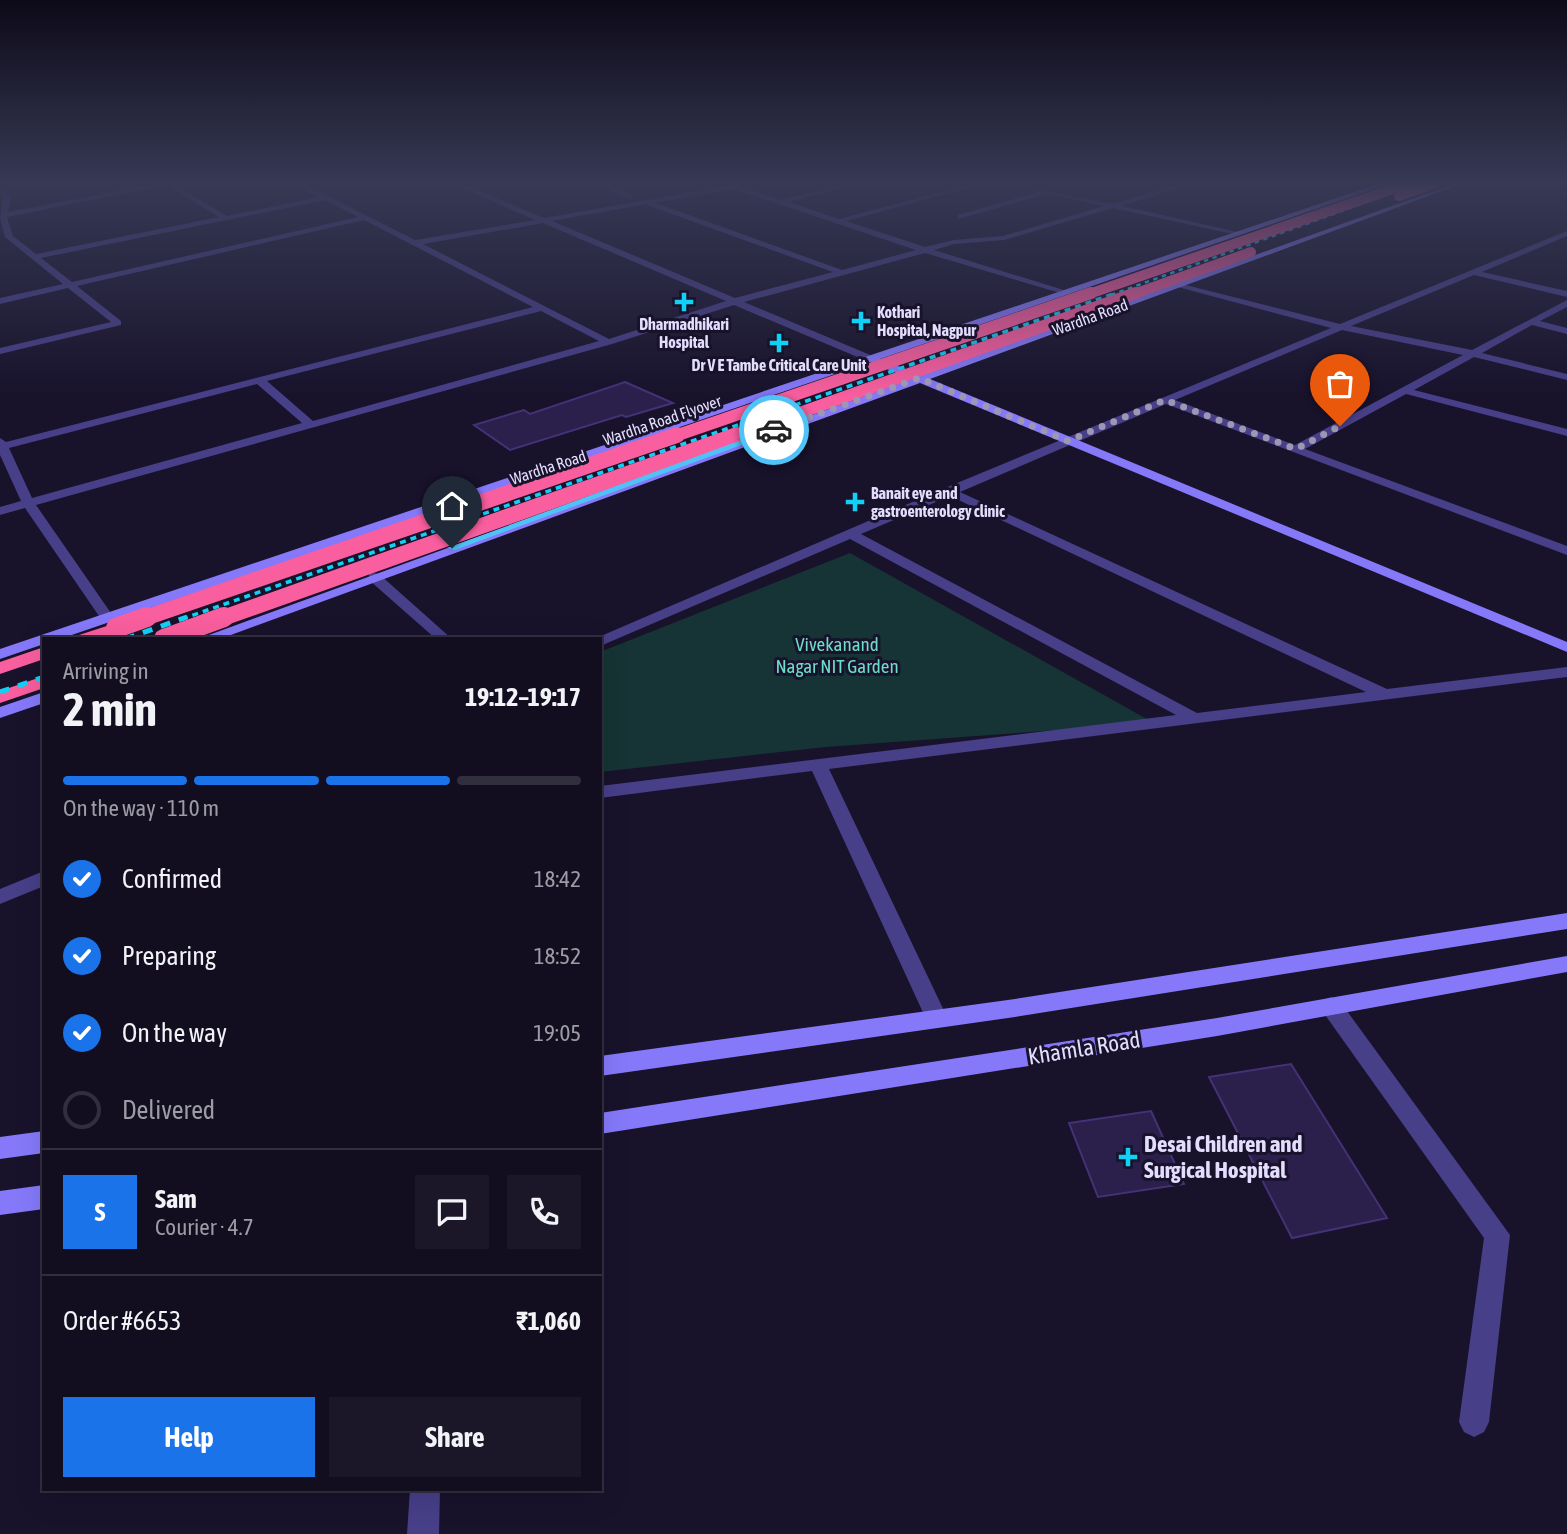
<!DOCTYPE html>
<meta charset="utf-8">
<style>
:root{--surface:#120e20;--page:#1b1729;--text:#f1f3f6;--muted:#9c9ca5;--line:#312e3e;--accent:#1a73e8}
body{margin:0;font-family:"Asap Condensed",sans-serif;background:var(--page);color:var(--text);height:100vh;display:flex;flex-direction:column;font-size:26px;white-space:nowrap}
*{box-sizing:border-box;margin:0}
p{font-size:23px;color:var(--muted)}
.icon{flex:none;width:38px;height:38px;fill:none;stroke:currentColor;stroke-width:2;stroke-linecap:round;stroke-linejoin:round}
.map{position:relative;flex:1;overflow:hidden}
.details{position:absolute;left:42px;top:637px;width:560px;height:854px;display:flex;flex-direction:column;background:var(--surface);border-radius:0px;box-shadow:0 7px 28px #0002,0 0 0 2px var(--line)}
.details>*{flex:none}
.pin{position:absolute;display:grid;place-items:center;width:60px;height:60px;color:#fff;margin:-72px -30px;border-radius:50% 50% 50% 0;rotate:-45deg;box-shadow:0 0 7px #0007}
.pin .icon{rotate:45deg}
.courier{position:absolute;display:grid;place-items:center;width:70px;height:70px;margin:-35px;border:5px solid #4fc3f7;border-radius:50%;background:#fff;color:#222;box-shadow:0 2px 9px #0007}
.headline em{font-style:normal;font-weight:700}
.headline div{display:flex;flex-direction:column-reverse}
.headline{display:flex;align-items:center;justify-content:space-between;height:119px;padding:0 21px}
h1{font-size:46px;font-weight:700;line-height:52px}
.bar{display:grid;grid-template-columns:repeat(4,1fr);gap:10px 7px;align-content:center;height:84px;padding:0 21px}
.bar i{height:9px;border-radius:5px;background:var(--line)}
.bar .on{background:var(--accent)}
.bar p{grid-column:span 4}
.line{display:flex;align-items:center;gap:18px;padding:0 21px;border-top:2px solid var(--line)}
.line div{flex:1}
.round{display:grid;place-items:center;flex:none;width:74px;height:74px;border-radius:0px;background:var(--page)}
ol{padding:0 21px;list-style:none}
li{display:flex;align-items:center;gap:21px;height:77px}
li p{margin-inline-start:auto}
li .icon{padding:7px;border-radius:50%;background:var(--accent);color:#fff;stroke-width:4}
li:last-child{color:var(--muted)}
li i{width:38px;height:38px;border:4px solid var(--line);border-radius:50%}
.cta{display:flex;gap:14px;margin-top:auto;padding:14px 21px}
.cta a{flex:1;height:80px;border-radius:0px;background:var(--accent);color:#fff;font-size:28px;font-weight:700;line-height:80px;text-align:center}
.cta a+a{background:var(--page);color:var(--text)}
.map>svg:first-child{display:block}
.green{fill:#163435}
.building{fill:#2b1f4c;stroke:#443277;stroke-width:2}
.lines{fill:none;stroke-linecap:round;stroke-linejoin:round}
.street{fill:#473f88;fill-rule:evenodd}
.secondary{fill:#8579fa;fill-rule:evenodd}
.highway{fill:#f95e9e;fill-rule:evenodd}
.rail-far2{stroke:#11d0f6;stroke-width:2.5;stroke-dasharray:4.5 4.5;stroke-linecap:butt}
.rail-far1{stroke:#11d0f6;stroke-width:3.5;stroke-dasharray:6 5;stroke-linecap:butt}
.rail{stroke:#11d0f6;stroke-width:5;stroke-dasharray:10 9;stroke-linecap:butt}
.highway-bridge-far3{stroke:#f95e9e;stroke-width:10}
.highway-bridge-far2{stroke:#f95e9e;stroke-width:12}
.highway-bridge-far1{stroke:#f95e9e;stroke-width:16}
.highway-bridge{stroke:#f95e9e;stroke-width:20}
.route{fill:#4fc3f7}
.done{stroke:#9d97b4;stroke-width:7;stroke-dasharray:0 12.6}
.poi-dot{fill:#11d0f6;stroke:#18122b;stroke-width:2.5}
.labels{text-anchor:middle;stroke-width:6;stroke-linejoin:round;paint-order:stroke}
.far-poi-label{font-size:16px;font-weight:bold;fill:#e4defe;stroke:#18122b;text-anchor:start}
.far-street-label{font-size:16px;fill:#e4defe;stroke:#18122b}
.park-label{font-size:19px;fill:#6bddc8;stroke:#18122b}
.near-street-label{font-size:23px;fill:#e4defe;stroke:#18122b}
.near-poi-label{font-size:23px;font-weight:bold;fill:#e4defe;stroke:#18122b;text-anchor:start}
</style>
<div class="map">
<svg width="1567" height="1534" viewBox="0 0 1567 1534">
<rect width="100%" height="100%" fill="#18122b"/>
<polygon class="green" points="850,553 1154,723 826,747 600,772 600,652"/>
<g class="building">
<polygon points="625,382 673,403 626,417 622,415 510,450 474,425 524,410 530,414"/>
<polygon points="1291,1064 1387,1218 1292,1238 1209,1077"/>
<polygon points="1151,1111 1184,1184 1098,1197 1069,1123"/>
</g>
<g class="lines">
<g class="street">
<path d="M160,183H172L227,216L319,197L293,183H302L415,240L535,220L452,183H460L544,218L726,186L720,183H729L781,200L851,183H861L789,202L839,219L976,183H985L846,221L925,247L954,240L1003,236L1104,206L1047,194L958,219V215L1038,192L1002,183L1113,204L1186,183H1195L1122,206L1242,233L1238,235L1113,208L1004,240L954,244L934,250L1067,291V295L925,253L744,302L875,357V361H867L734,305L612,344L36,505L113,616L106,620L101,619L25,508L0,515V507L21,501L0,455V438L6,442L533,307L364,220L77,286L121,321V325L0,354V348L111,322L68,288L0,304V298L63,284L5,237L0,218L3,198L0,189L11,198L8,212ZM167,185L219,217L36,254L13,236L7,217ZM734,189L916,250L842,270L656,203ZM325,200L358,217L72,282L41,258ZM647,204V205L833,272L735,298L552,221ZM543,223L726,301L609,339L423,244ZM541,311L599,341L313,421L267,381ZM257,384L302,423L32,498L9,448Z"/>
<polygon points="595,183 604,183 635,196 628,198"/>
<path d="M1567,231V236L1482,272L1567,291V297L1474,275L1351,326L1472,350L1567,300V307L1540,321L1567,328V334L1532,325L1482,353L1567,374V380L1474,357L1414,390L1567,429V436L1406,394L1305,449L1567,546V555L1166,404L960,492L1387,689L1567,667V677L829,769L948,1019L945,1025L937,1028L929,1025L926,1019L812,771L600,798V786L1176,715L850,539L605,644L600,646V639H594L945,488L1331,328L1178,287V283L1340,324ZM1342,330L1463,355L1295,445L1175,400ZM950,496L1366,692L1197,713L861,534Z"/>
<polygon points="374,573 379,574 452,639 436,639 369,580 369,574"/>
<polygon points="44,871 44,886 0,904 0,889"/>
<polygon points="1331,997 1339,1000 1510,1235 1489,1422 1484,1432 1474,1437 1464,1432 1459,1422 1484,1238 1323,1012 1320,1006 1323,1000"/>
<polygon points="410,1489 440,1489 439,1534 407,1534"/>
</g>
<g class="secondary">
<polygon points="1381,183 1391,183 880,359 921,375 1456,183 1464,183 930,379 1567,642 1567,652 920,383 220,639 198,639 911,379 870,362 60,639 44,639 44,644 0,659 0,649"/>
<polygon points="44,692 44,703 0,718 0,707"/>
<polygon points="1567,913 1567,929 1015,1017 600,1076 600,1056 1015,999"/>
<polygon points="1567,956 1567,972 1217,1036 600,1134 600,1113 1217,1018"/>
<polygon points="44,1131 44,1153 0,1159 0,1137"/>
<polygon points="44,1185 44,1209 0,1215 0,1191"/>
</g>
<g class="highway">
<path d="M116,623L125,628C112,641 93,639 76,639L79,635Z"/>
<polygon points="44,647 44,659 0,674 0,662"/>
<polygon points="44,676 44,688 0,703 0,691"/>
</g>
<polyline class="rail-far2" points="1111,295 1419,183"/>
<polyline class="rail-far1" points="182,619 1116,293"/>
<g class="rail">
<polyline points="125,639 187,617"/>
<polyline points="0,692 44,677"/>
</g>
<g class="highway-bridge-far3">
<polyline points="1399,196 1436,183"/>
<polyline points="1086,295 1410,183"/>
<polyline points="1131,295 1251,252"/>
</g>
<g class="highway-bridge-far2">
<polyline points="672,437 1091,293"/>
<polyline points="732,437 1136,293"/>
</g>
<g class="highway-bridge-far1">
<polyline points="142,619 677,435"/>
<polyline points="220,619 737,435"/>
</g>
<g class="highway-bridge">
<polyline points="116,628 147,617"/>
<polyline points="164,639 224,617"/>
</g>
</g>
<linearGradient id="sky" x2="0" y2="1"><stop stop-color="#0d0a18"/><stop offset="0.46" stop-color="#373955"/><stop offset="1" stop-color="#373955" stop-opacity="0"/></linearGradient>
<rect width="1567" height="397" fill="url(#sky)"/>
<polygon class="route" points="774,428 777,432 455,550 447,548"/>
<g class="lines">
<polyline class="done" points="774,430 919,378 1068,441 1165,400 1296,449 1340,426"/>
</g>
<g class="poi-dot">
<path d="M680.5 291.5h7v7h7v7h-7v7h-7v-7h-7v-7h7z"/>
<path d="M857.5 310.5h7v7h7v7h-7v7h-7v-7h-7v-7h7z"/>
<path d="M775.5 332.5h7v7h7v7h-7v7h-7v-7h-7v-7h7z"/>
<path d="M851.5 491.5h7v7h7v7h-7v7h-7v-7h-7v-7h7z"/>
<path d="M1124.5 1146.5h7v7h7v7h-7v7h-7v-7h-7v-7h7z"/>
</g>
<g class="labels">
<g class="far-poi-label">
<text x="877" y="318">Kothari<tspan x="877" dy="18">Hospital, Nagpur</tspan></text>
<text x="684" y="330" text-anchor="middle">Dharmadhikari<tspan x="684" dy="18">Hospital</tspan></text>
<text x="779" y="371" text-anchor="middle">Dr V E Tambe Critical Care Unit</text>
<text x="871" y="499">Banait eye and<tspan x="871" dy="18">gastroenterology clinic</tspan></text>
</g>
<g class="far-street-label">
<text transform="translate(1090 317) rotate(-20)" y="6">Wardha Road</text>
<text transform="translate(662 420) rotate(-19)" y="6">Wardha Road Flyover</text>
<text transform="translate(548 467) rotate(-18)" y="6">Wardha Road</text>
</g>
<g class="park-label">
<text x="837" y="651">Vivekanand<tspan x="837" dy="22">Nagar NIT Garden</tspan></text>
</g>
<g class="near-street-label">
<text transform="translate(1084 1048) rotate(-9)" y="8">Khamla Road</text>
</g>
<g class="near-poi-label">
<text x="1144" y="1152">Desai Children and<tspan x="1144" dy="26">Surgical Hospital</tspan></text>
</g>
</g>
</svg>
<div class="pin" style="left:1340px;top:426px;background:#ea580c"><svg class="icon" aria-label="bag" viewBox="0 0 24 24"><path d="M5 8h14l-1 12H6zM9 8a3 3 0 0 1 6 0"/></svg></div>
<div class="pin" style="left:452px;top:548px;background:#1f2937"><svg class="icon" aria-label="home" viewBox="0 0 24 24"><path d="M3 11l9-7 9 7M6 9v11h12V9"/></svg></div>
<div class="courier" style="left:774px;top:430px"><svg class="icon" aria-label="car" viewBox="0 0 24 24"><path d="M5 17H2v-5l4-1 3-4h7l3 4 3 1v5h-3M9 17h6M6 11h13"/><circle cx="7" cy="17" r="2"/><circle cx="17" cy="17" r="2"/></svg></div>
<section class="details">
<div class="headline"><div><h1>2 min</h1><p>Arriving in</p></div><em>19:12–19:17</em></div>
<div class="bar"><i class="on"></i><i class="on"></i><i class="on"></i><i></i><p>On the way · 110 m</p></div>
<ol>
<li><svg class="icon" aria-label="check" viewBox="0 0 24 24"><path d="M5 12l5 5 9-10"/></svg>Confirmed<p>18:42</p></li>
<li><svg class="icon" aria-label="check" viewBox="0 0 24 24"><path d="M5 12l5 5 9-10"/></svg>Preparing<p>18:52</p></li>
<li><svg class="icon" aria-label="check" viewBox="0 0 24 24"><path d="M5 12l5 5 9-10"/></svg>On the way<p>19:05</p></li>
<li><i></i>Delivered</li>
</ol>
<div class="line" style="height:126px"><b class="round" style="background:var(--accent);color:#fff">S</b><div><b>Sam</b><p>Courier · 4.7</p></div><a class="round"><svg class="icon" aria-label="chat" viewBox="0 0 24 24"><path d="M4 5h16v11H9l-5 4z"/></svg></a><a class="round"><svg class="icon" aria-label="phone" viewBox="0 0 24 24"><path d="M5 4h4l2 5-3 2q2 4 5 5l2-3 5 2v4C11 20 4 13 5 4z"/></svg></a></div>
<div class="line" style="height:91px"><div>Order #6653</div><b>₹1,060</b></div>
<div class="cta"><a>Help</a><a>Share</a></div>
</section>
</div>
